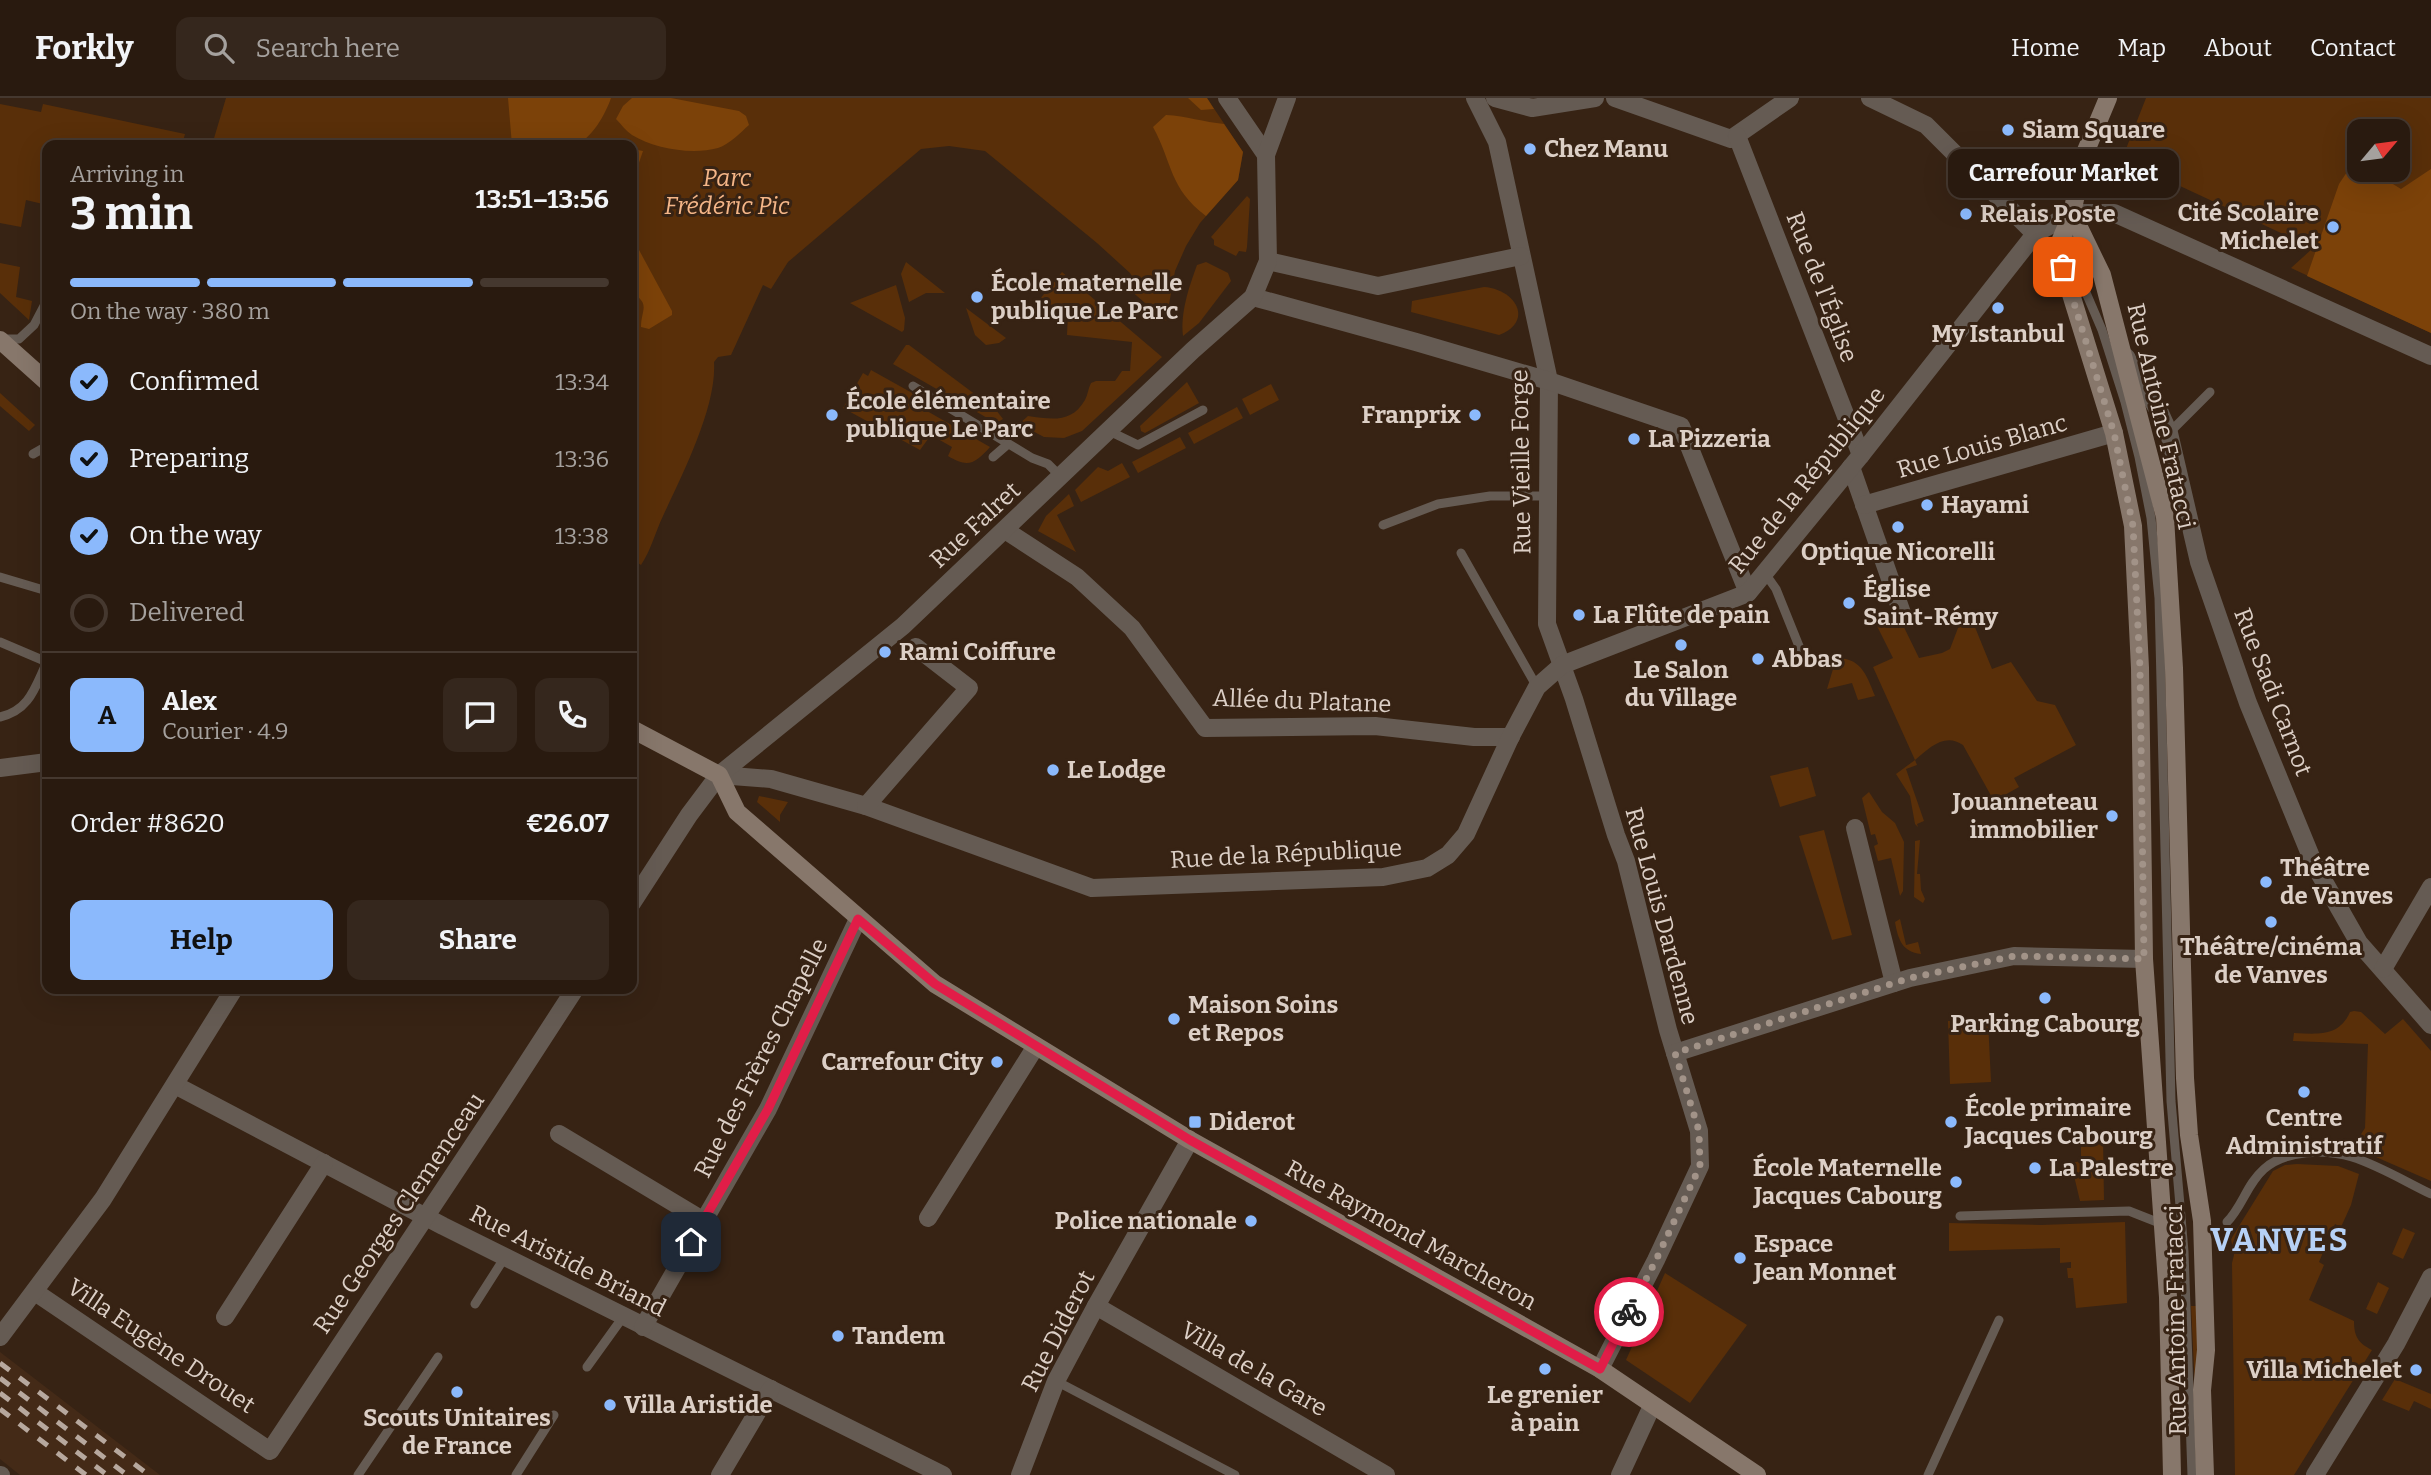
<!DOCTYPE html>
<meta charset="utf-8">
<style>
:root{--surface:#291a0f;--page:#35271d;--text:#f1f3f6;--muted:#a5a19e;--line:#45382f;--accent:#8bb9fc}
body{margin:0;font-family:Bitter,serif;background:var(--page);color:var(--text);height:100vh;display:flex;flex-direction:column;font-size:26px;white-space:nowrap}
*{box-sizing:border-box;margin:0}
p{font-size:23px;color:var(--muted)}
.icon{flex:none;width:38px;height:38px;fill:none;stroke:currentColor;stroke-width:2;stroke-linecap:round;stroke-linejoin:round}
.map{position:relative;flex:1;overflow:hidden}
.sheet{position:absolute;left:42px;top:42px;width:595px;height:854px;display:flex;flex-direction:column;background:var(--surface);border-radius:14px;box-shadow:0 7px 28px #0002,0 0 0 2px var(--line)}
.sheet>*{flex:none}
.needle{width:46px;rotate:61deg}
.controls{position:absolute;left:2347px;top:21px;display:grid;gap:14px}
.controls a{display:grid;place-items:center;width:63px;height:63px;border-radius:14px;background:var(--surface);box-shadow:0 7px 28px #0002,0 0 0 2px var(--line);font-size:35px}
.pin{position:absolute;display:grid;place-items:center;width:60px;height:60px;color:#fff;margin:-30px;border-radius:14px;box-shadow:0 4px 10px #0006}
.courier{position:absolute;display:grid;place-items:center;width:70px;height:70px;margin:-35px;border:5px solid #e11d48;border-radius:50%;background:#fff;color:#222;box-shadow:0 2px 9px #0007}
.bubble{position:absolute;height:49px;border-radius:14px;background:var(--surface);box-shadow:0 7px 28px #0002,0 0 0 2px var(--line);font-size:23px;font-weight:700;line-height:49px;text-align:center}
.overview em{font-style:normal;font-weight:700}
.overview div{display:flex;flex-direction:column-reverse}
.overview{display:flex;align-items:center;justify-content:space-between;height:119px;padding:0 28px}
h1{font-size:46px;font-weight:700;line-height:52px}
.bar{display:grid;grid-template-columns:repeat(4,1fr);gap:10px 7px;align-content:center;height:84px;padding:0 28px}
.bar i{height:9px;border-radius:5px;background:var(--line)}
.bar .on{background:var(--accent)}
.bar p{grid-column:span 4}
.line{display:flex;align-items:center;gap:18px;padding:0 28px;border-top:2px solid var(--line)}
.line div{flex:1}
.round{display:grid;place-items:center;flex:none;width:74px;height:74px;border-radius:14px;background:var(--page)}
ol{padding:0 28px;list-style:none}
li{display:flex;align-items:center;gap:21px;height:77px}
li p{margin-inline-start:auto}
li .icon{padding:7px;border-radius:50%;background:var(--accent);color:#111;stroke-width:4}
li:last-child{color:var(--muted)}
li i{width:38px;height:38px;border:4px solid var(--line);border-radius:50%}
.action{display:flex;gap:14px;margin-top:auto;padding:14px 28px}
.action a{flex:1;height:80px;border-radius:14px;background:var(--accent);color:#111;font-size:28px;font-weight:700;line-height:80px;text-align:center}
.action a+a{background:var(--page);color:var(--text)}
header{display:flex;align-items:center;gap:42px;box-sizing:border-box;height:98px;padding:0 35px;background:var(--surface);border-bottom:2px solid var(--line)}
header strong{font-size:33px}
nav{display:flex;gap:38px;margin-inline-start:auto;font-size:24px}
.search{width:490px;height:63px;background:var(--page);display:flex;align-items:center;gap:18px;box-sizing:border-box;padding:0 24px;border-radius:14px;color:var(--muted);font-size:26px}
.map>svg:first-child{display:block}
.built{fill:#442a17}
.green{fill:#592f09;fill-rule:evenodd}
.forest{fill:#7c4209}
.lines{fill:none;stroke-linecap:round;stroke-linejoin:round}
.lane{stroke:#655b53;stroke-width:9}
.street{stroke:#655b53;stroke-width:18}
.secondary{stroke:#87776b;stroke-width:18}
.rail{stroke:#b7a89e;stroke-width:5;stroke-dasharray:12 12;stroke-linecap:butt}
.done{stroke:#a29388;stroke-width:7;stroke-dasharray:0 12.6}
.route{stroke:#e11d48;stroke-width:9}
.poi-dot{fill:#8bb9fc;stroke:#372314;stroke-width:2.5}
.labels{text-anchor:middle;stroke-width:6;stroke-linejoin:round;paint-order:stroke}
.poi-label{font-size:24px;font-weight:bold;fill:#dccfc6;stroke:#372314;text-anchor:start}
.park-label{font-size:24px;font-style:italic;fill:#f5b688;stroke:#372314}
.street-label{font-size:24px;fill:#dccfc6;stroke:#372314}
.district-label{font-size:32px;font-weight:bold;letter-spacing:2px;fill:#b6d1f6;stroke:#372314}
</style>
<header>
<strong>Forkly</strong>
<div class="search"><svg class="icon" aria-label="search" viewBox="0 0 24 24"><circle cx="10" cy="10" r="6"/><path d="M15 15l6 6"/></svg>Search here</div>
<nav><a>Home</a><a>Map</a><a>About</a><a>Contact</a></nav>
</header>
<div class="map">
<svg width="2431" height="1377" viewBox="0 0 2431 1377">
<rect width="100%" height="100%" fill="#372314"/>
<polygon class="built" points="0,1254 160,1377 20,1377 0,1361"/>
<g class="green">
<path d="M226,0H1207L1243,54L1238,82L1200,125L1186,148L1175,173L1166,223L1130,192L1134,182L1130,175L1097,145L985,53L949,48L921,51L788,164L771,191L763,187L731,257L718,259L714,264C717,309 682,377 663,418C655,435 651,452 641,467L632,461V47H212Z"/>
<path d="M2146,0H2431V235L2291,170L2313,150L2122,61ZM2359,33H2398V72H2359Z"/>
<polygon points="0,6 41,14 43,6 185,36 182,47 47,47 47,107 26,102 21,129 0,125"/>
<polygon points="1247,98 1250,101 1247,149 1246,154 1239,153 1236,158 1214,147 1214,142 1211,139"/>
<polygon points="906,164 945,195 926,195 909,204 901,176"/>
<path d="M1206,164L1228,175L1231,183L1199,225L1183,238C1180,215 1189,189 1197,167Z"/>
<polygon points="0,165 20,169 16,199 32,203 29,222 0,195"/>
<path d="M1062,174L1162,259L1082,333L1064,340L1044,339L1019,326L1028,318C1051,321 1071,326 1085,302C1088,296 1088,291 1091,285L1096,283H1115L1122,273H1130L1132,244L1067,237L1068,214L1045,204L1039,210L1035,207Z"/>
<polygon points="896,187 905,220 904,232 902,234 850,205"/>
<path d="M1484,189C1515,191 1535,223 1499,237L1411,214L1412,203Z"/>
<polygon points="966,210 1006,240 999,245 986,247 975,237"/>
<polygon points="906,247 909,247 996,312 1003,321 996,325 893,266"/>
<path d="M871,272L914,296L920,309L990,349C975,366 968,370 948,358L952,349L931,337L920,352L843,310L863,275L868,278Z"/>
<polygon points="1187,284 1199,305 1145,335 1141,333 1140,328"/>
<polygon points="1271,286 1279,302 1250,317 1242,301"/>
<polygon points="0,295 35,327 29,333 0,308"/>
<polygon points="1237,309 1243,320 1194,346 1188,335"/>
<polygon points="1180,339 1186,350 1138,375 1132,364"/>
<polygon points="1122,365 1130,379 1081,404 1075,392 1098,369 1108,373"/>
<polygon points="1069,396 1074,408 1057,417 1076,454 1038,433 1046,418"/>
<path d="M1968,512L1992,571L2011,564L2037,603L2055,607L2076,647L2014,680L2019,689L1994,703L1963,647C1945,634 1929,650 1915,662L1917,667L1906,671L1924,723L1917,726L1918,729L1915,726L1910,698L1896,676L1915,662L1873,569L1893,560L1876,526L1899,519L1919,560L1942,555L1950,551L1958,530L1954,518Z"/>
<path d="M1829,560C1860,558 1865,573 1875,598L1858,602L1852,585L1827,591L1833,571Z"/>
<polygon points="1808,669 1816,698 1780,709 1770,678"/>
<polygon points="1869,694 1882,714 1895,725 1904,744 1903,793 1900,798 1891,760 1878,763 1874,748 1878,746 1875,736 1871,737 1862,700"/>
<polygon points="759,698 788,704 780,717 780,724 757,704"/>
<polygon points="1824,732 1852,837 1832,842 1799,738"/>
<polygon points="1920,742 1917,776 1920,776 1921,792 1925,801 1923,805 1914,799 1915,748 1915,743"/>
<path d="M1900,821L1906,847L1918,844L1921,856C1902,854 1898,841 1895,824Z"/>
<path d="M2354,913L2361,914L2385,936L2403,921L2431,953V1083L2369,1056L2356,1044L2365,1030L2368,946L2293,943L2294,935C2318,936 2339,939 2350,914Z"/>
<polygon points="1988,922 1991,984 1950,986 1948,923"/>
<polygon points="2081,1039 2103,1040 2104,1102 2080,1103 2071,1065 2081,1063"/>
<path d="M2297,1066L2338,1068L2359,1076L2351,1107L2341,1129L2335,1126L2330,1138L2317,1133L2311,1146L2324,1152L2319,1164L2324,1167L2309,1202L2354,1223C2354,1238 2358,1245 2372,1252L2294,1377H2235L2232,1165L2234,1157L2231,1141L2273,1073L2285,1067Z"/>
<polygon points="2125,1124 2127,1205 2076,1210 2073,1180 2068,1180 2067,1170 2071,1170 2071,1164 2060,1165 2060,1150 1949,1153 1949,1125 2041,1127"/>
<polygon points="2403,1130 2415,1135 2403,1161 2392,1156"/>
<polygon points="1665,1175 1747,1227 1690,1305 1626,1262"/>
<polygon points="2378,1184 2389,1190 2377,1216 2366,1211"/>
<polygon points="2191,1208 2199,1208 2201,1255 2195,1291"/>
<polygon points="2395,1281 2431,1296 2431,1311 2414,1303 2409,1313 2382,1302"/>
</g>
<g class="forest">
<path d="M508,0H611C606,15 591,43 574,47C561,51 527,47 512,47Z"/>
<path d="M632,0H671L739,13L746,18L749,27C740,35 730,46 718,50C692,57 655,51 632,37C626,33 621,26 616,21L623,8Z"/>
<polygon points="1188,0 1207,0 1214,11 1201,12"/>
<path d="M1166,17C1186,18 1204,24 1224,26L1243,54L1238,82L1206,118C1169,90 1173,66 1153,29Z"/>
<polygon points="632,51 643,53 632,85"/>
<polygon points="2355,62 2359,65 2359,72 2370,72 2401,91 2431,71 2431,235 2307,178 2339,86"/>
<path d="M632,139L672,213V217L649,231L641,229C641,212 651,206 632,195Z"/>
</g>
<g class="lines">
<g class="lane">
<polyline points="2073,128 2081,183 2102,232 2125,304 2139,359 2151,420 2159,500 2171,1003 2184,1154 2192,1377"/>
<polyline points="2,241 19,241 34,227 45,206"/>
<polyline points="913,288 1032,360 1048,366 1061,379"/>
<polyline points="1109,333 1138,347 1203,312"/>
<polyline points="2169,335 2210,294"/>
<polyline points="33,356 47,348"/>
<polyline points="993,359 1008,346"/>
<polyline points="1383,427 1438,406 1490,398 1548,398"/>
<polyline points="1461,455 1537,589"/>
<polyline points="1764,474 1776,491 1805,563"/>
<polyline points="0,479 47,493"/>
<path d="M0,544L47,564C35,589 30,612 0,619"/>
<polyline points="1960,1118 2129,1113 2162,1126"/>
<path d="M2227,1124C2242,1109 2247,1086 2264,1071C2285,1052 2326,1051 2352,1059C2378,1067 2406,1084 2431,1096"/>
<polyline points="475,1206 505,1159"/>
<polyline points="587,1269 623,1219"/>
<polyline points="1056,1283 1235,1377"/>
<polyline points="358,1377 438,1259"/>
<polyline points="516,1377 554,1317"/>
<polyline points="1928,1377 1999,1222"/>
</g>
<g class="street">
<polyline points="1227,0 1266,57"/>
<polyline points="1475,0 1497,44 1549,283 1547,526 1574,601 1616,737 1626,763 1668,932 1699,1033 1700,1068 1656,1162 1600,1271"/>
<polyline points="1495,0 1532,10 1595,0"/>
<polyline points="1615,0 1731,41 1790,0"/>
<polyline points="1870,0 1926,27 2035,136"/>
<polyline points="1737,38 1861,357"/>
<polyline points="1268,163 1378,188 1521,158"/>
<polyline points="1253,199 1416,244 1549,283 1681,328 1748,495"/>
<polyline points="2126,259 2160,315 2169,335 2199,464 2248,605 2314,766 2359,845 2431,927"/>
<polyline points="1851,369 1903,518"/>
<polyline points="1864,407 2114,335"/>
<polyline points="1005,432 1077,479 1132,530 1205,630 1375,628 1474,639 1511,639"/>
<polyline points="0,670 47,664"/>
<polyline points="719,677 771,681 866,708 1092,790 1383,779 1427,770 1448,757 1466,736 1511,638 1537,589 1562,567 1748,495 1861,357 2035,136 2072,115 2114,115 2431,258"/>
<polyline points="866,708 969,590 916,549"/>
<polyline points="1855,730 1894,885"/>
<polyline points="632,805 689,717 719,677 903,528 1193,252 1253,199 1268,163 1266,57 1287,0"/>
<polyline points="2383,871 2431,789"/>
<polyline points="1675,955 1910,880 2014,858 2144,861"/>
<polyline points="175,987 443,1128 943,1377"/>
<polyline points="559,1036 704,1123"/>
<polyline points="928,1120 1036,948"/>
<polyline points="35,1194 270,1353 501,1005 575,891"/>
<polyline points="1096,1208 1386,1377"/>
<polyline points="225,1219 324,1065"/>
<polyline points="643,1229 768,1011 858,821"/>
<polyline points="0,1239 103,1101 234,891"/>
<polyline points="0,1377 1,1377"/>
<polyline points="720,1377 771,1291"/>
<polyline points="1020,1377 1056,1283 1096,1208 1190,1042"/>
<polyline points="1620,1377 1652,1308"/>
<polyline points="2315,1377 2396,1246 2431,1179"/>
</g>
<g class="secondary">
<polyline points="2108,0 2085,55 2072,115 2057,151 2114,335 2133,428 2140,570 2144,861 2168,1199 2172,1377"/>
<polyline points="2072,115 2102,177 2165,419 2174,570 2185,980 2189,1037 2202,1123 2206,1252 2202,1292 2205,1377"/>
<polyline points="0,242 47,284"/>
<polyline points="632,631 719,677 737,714 935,886 1190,1042 1600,1271 1757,1377"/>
</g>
<g class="rail">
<polyline points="0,1265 149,1377"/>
<polyline points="0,1280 127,1377"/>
<polyline points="0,1295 107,1377"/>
<polyline points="0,1311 86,1377"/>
</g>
</g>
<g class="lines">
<polyline class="done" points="1629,1214 1656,1162 1700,1068 1699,1033 1675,955 1910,880 2014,858 2144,861 2140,570 2133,428 2114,335 2063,169"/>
<polyline class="route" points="691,1144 768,1011 858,821 935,886 1190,1042 1600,1271 1629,1214"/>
</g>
<g class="poi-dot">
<circle cx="2008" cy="32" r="7"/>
<circle cx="1530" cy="51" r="7"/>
<circle cx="1966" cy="116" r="7"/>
<circle cx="2333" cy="129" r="7"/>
<circle cx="977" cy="199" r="7"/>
<circle cx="1998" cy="210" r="7"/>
<circle cx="832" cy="317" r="7"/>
<circle cx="1475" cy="317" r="7"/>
<circle cx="1634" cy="341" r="7"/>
<circle cx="1927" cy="407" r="7"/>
<circle cx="1898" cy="429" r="7"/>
<circle cx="1849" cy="505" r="7"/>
<circle cx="1579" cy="517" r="7"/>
<circle cx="1681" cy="547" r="7"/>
<circle cx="885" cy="554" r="7"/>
<circle cx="1758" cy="561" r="7"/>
<circle cx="1053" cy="672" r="7"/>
<circle cx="2112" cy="718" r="7"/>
<circle cx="2266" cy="784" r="7"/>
<circle cx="2271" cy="824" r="7"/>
<circle cx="2045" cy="900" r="7"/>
<circle cx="1174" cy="921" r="7"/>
<circle cx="997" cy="964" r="7"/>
<circle cx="2304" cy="994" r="7"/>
<rect x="1188" y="1017" width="14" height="14" rx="3.5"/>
<circle cx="1951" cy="1024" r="7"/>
<circle cx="2035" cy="1070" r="7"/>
<circle cx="1956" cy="1084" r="7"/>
<circle cx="1251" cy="1123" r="7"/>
<circle cx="1740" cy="1160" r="7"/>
<circle cx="838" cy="1238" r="7"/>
<circle cx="1545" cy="1271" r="7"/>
<circle cx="2416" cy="1272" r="7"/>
<circle cx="457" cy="1294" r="7"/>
<circle cx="610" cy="1307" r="7"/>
</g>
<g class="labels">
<g class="poi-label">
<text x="2022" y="40">Siam Square</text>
<text x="1544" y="59">Chez Manu</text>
<text x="2319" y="123" text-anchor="end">Cité Scolaire<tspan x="2319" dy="28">Michelet</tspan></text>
<text x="1980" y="124">Relais Poste</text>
<text x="991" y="193">École maternelle<tspan x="991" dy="28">publique Le Parc</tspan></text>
<text x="1998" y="244" text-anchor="middle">My Istanbul</text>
<text x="846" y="311">École élémentaire<tspan x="846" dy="28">publique Le Parc</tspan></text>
<text x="1461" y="325" text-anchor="end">Franprix</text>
<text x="1648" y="349">La Pizzeria</text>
<text x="1941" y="415">Hayami</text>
<text x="1898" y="462" text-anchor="middle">Optique Nicorelli</text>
<text x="1863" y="499">Église<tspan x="1863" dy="28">Saint-Rémy</tspan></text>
<text x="1593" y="525">La Flûte de pain</text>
<text x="899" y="562">Rami Coiffure</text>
<text x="1772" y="569">Abbas</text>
<text x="1681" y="580" text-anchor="middle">Le Salon<tspan x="1681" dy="28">du Village</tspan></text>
<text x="1067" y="680">Le Lodge</text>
<text x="2098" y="712" text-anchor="end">Jouanneteau<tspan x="2098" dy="28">immobilier</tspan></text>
<text x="2280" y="778">Théâtre<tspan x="2280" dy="28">de Vanves</tspan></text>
<text x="2271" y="857" text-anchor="middle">Théâtre/cinéma<tspan x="2271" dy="28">de Vanves</tspan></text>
<text x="1188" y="915">Maison Soins<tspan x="1188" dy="28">et Repos</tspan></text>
<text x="2045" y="934" text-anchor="middle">Parking Cabourg</text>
<text x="983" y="972" text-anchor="end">Carrefour City</text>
<text x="1965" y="1018">École primaire<tspan x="1965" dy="28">Jacques Cabourg</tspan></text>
<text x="2304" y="1028" text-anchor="middle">Centre<tspan x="2304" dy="28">Administratif</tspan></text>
<text x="1209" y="1032">Diderot</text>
<text x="1942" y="1078" text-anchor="end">École Maternelle<tspan x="1942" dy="28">Jacques Cabourg</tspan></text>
<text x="2049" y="1078">La Palestre</text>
<text x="1237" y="1131" text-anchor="end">Police nationale</text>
<text x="1754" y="1154">Espace<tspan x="1754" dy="28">Jean Monnet</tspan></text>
<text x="852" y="1246">Tandem</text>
<text x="2402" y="1280" text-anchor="end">Villa Michelet</text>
<text x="1545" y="1305" text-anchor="middle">Le grenier<tspan x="1545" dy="28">à pain</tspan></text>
<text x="624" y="1315">Villa Aristide</text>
<text x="457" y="1328" text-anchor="middle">Scouts Unitaires<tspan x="457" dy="28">de France</tspan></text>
</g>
<g class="park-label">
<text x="727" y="88">Parc<tspan x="727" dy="28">Frédéric Pic</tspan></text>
</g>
<g class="street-label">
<text transform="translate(1822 189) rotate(69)" y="8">Rue de l'Église</text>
<text transform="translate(2161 318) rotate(77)" y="8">Rue Antoine Fratacci</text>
<text transform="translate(1982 348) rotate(-16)" y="8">Rue Louis Blanc</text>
<text transform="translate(1521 364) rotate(-91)" y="8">Rue Vieille Forge</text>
<text transform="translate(1807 382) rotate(-51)" y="8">Rue de la République</text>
<text transform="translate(975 427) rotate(-43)" y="8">Rue Falret</text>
<text transform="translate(2273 594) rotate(69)" y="8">Rue Sadi Carnot</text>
<text transform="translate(1302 603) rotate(2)" y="8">Allée du Platane</text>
<text transform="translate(1286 756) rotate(-3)" y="8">Rue de la République</text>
<text transform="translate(1662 818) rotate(75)" y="8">Rue Louis Dardenne</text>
<text transform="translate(761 960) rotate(-63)" y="8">Rue des Frères Chapelle</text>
<text transform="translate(399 1115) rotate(-56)" y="8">Rue Georges Clemenceau</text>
<text transform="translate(1411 1137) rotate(29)" y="8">Rue Raymond Marcheron</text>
<text transform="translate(568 1163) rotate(27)" y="8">Rue Aristide Briand</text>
<text transform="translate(2176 1222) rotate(-91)" y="8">Rue Antoine Fratacci</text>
<text transform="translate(1058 1233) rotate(-63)" y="8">Rue Diderot</text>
<text transform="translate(161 1248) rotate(34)" y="8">Villa Eugène Drouet</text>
<text transform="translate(1254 1271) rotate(30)" y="8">Villa de la Gare</text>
</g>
<g class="district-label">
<text x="2280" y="1153">VANVES</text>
</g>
</g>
</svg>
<div class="controls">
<a><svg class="needle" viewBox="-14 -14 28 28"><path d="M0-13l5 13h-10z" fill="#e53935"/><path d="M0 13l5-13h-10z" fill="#a5a19e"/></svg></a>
</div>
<div class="pin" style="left:2063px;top:169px;background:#ea580c"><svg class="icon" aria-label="bag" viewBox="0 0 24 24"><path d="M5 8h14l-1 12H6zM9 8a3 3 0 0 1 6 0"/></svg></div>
<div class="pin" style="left:691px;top:1144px;background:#1f2937"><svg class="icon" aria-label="home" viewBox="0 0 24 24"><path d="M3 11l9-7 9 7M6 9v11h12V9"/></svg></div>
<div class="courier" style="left:1629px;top:1214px"><svg class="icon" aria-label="bike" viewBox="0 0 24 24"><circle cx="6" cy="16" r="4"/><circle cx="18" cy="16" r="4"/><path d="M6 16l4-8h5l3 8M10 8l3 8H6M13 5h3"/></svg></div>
<div class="bubble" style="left:1948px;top:51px;width:231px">Carrefour Market</div>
<section class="sheet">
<div class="overview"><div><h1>3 min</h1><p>Arriving in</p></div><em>13:51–13:56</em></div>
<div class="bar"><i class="on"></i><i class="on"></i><i class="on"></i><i></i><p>On the way · 380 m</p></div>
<ol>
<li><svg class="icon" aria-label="check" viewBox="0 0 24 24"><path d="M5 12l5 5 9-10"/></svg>Confirmed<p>13:34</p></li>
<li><svg class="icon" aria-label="check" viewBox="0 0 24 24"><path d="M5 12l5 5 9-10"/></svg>Preparing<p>13:36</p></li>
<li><svg class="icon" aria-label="check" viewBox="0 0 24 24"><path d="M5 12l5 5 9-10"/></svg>On the way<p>13:38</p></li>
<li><i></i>Delivered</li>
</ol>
<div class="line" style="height:126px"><b class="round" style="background:var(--accent);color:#111">A</b><div><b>Alex</b><p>Courier · 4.9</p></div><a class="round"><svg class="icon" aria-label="chat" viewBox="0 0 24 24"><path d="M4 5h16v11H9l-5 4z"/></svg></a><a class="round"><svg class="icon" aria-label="phone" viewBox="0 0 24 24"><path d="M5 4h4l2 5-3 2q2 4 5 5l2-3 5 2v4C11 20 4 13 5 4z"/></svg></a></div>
<div class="line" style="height:91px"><div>Order #8620</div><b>€26.07</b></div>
<div class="action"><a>Help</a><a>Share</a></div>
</section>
</div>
